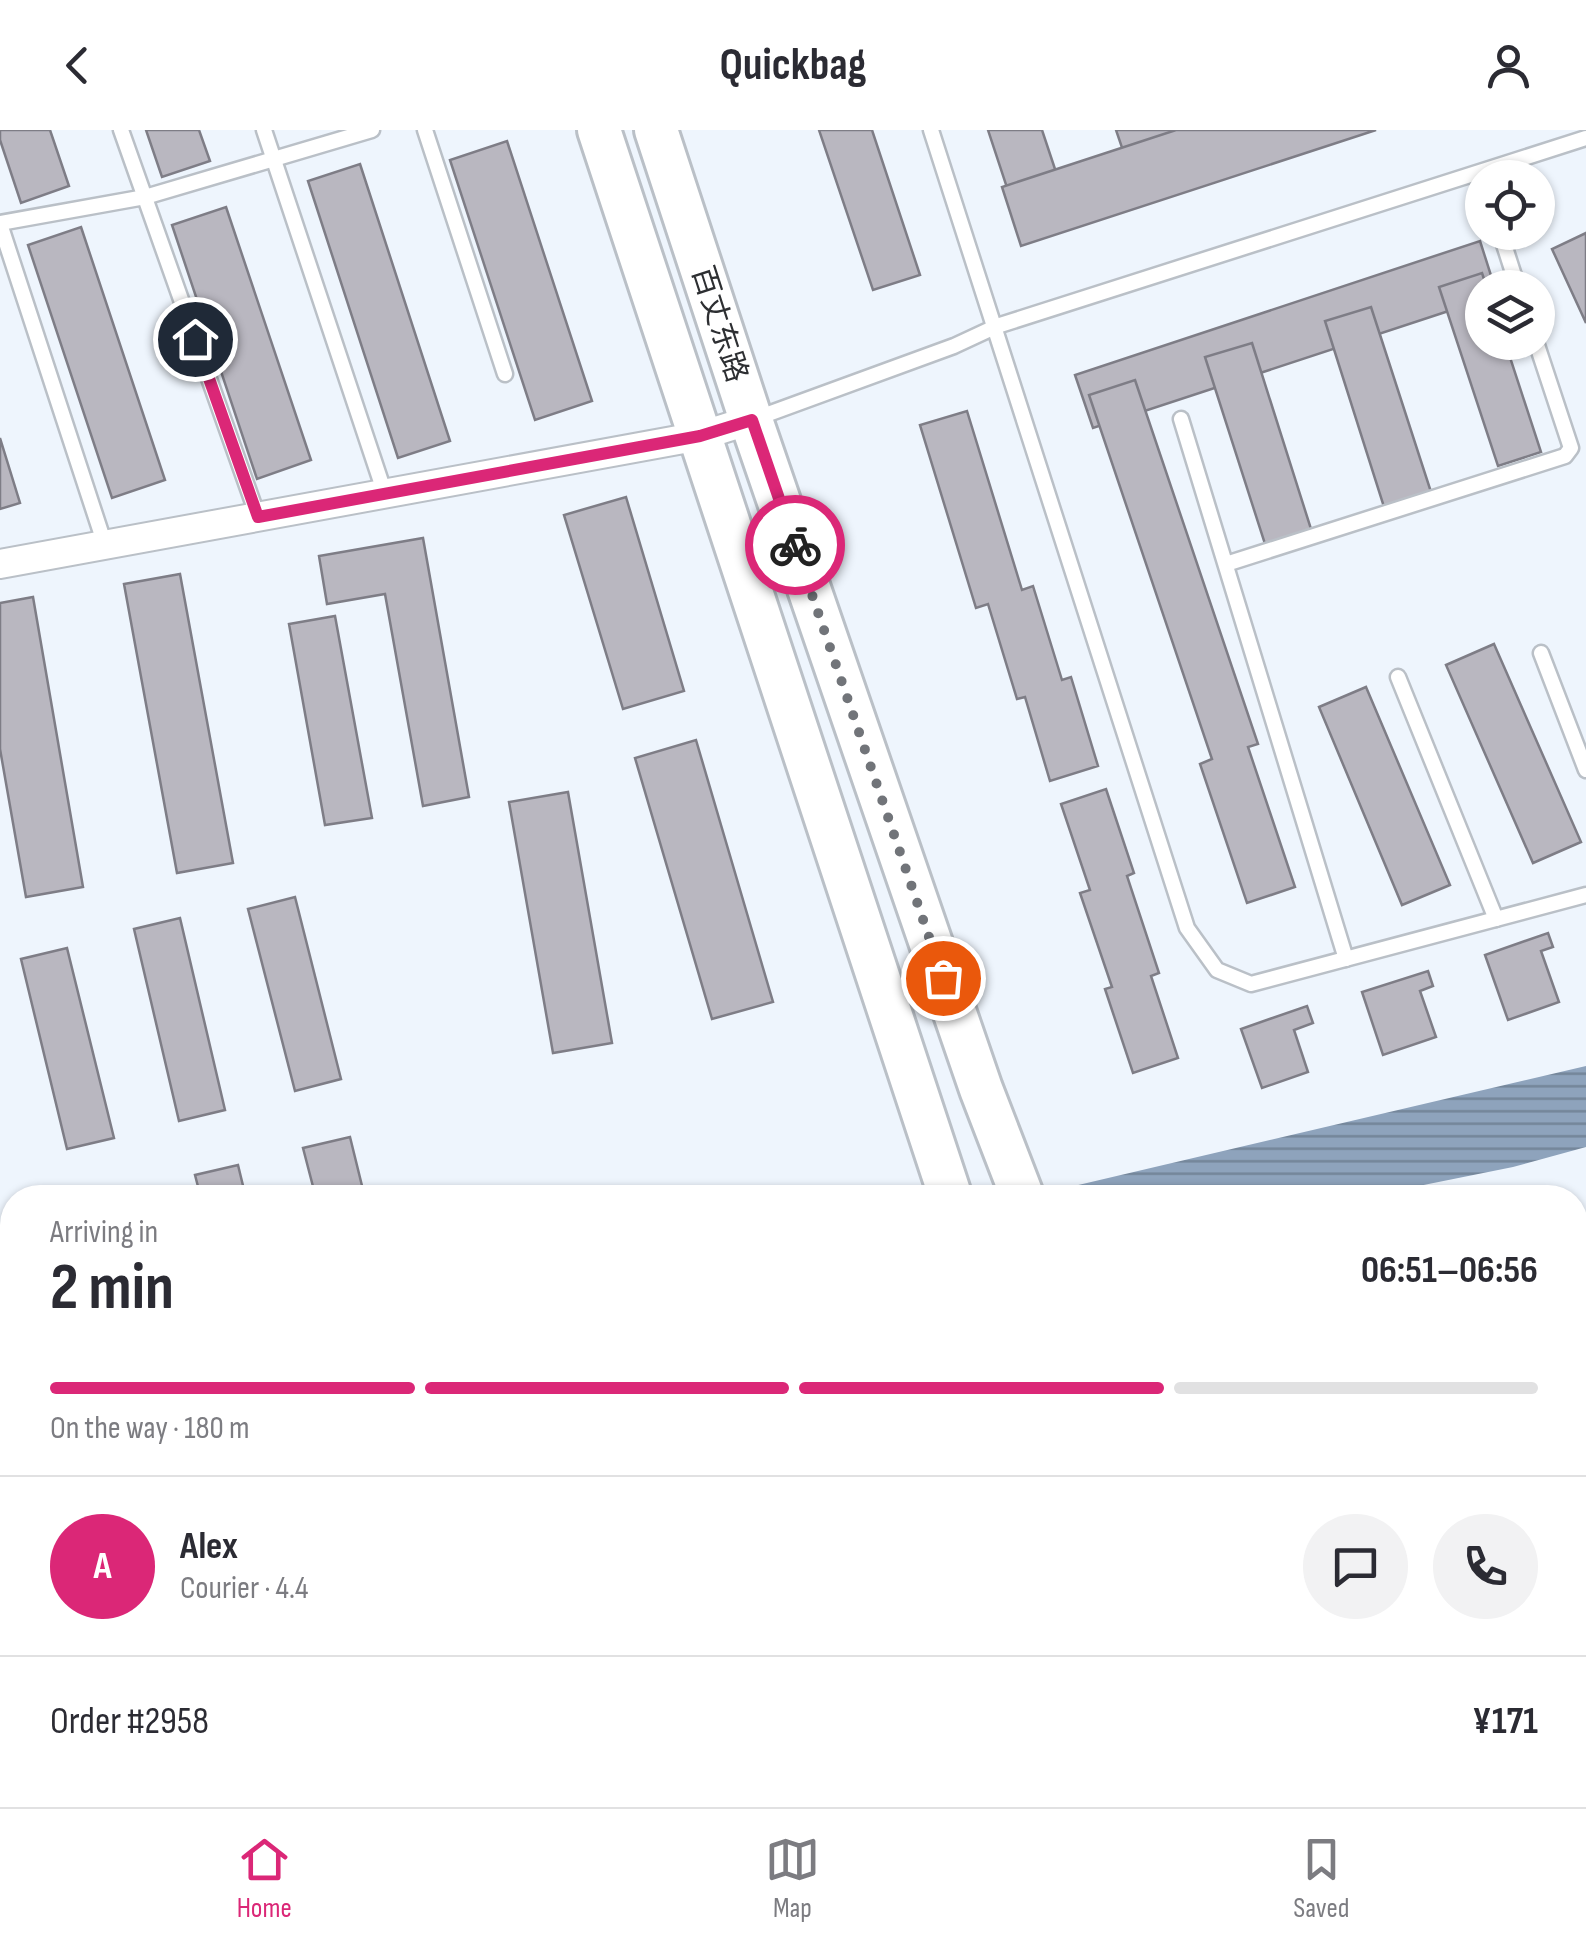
<!DOCTYPE html>
<meta charset="utf-8">
<style>
:root{--surface:#fff;--page:#f2f2f3;--text:#2b2b33;--muted:#7c7c81;--line:#e1e1e2;--accent:#db2777}
body{margin:0;font-family:"Sofia Sans Condensed","Noto Sans SC",sans-serif;background:var(--page);color:var(--text);height:100vh;display:flex;flex-direction:column;font-size:38px;white-space:nowrap}
*{box-sizing:border-box;margin:0}
p{font-size:32px;color:var(--muted)}
.icon{flex:none;width:55px;height:55px;fill:none;stroke:currentColor;stroke-width:2;stroke-linecap:round;stroke-linejoin:round}
.map{position:relative;flex:1;overflow:hidden}
.panel{position:absolute;left:0px;top:1055px;width:1588px;height:622px;display:flex;flex-direction:column;background:var(--surface);border-radius:40px 40px 0 0;box-shadow:0 2px 8px #0004}
.panel>*{flex:none}
.controls{position:absolute;left:1465px;top:30px;display:grid;gap:20px}
.controls a{display:grid;place-items:center;width:90px;height:90px;border-radius:50%;background:var(--surface);box-shadow:0 2px 8px #0004;font-size:50px}
.pin{position:absolute;display:grid;place-items:center;width:85px;height:85px;color:#fff;margin:-42px;border:5px solid #fff;border-radius:50%;box-shadow:0 2px 10px #0007}
.courier{position:absolute;display:grid;place-items:center;width:100px;height:100px;margin:-50px;border:8px solid #db2777;border-radius:50%;background:#fff;color:#222;box-shadow:0 2px 12px #0007}
.head em{font-style:normal;font-weight:700}
.head div{display:flex;flex-direction:column-reverse}
.head{display:flex;align-items:center;justify-content:space-between;height:170px;padding:0 50px}
h1{font-size:65px;font-weight:700;line-height:75px}
.bar{display:grid;grid-template-columns:repeat(4,1fr);gap:15px 10px;align-content:center;height:120px;padding:0 50px}
.bar i{height:12px;border-radius:8px;background:var(--line)}
.bar .on{background:var(--accent)}
.bar p{grid-column:span 4}
.line{display:flex;align-items:center;gap:25px;padding:0 50px;border-top:2px solid var(--line)}
.line div{flex:1}
.round{display:grid;place-items:center;flex:none;width:105px;height:105px;border-radius:52px;background:var(--page)}
header{display:flex;justify-content:space-between;align-items:center;height:130px;padding:0 50px;background:var(--surface);font-size:45px;font-weight:700}
.tab-bar{display:flex;justify-content:space-around;align-items:center;height:140px;border-top:2px solid var(--line);background:var(--surface);font-size:28px;color:var(--muted)}
.tab-bar a{display:grid;justify-items:center;gap:5px}
.tab-bar .on{color:var(--accent)}
.map>svg:first-child{display:block}
.forest{fill:url(#forest-crowns)}
.water{fill:url(#water-rules)}
.building{fill:#b9b7c0;stroke:#7e7d86;stroke-width:2.5}
.lines{fill:none;stroke-linecap:round;stroke-linejoin:round}
.service-casing{stroke:#bac0c7;stroke-width:19}
.minor-casing{stroke:#bac0c7;stroke-width:32}
.tertiary-casing{stroke:#bac0c7;stroke-width:40}
.primary-casing{stroke:#bac0c7;stroke-width:48}
.trunk-casing{stroke:#bac0c7;stroke-width:50}
.path{stroke:#898e93;stroke-width:6;stroke-dasharray:8 5;stroke-linecap:butt}
.service{stroke:#fff;stroke-width:14}
.minor{stroke:#fff;stroke-width:28}
.tertiary{stroke:#fff;stroke-width:35}
.primary{stroke:#fff;stroke-width:42}
.trunk{stroke:#fff;stroke-width:45}
.done{stroke:#717479;stroke-width:10;stroke-dasharray:0 18}
.route{stroke:#db2777;stroke-width:12}
.labels{text-anchor:middle;stroke-width:8;stroke-linejoin:round;paint-order:stroke}
.street-label{font-size:30px;fill:#2d2f32;stroke:#fff}
</style>
<header><svg class="icon" aria-label="back" viewBox="0 0 24 24"><path d="M15 5l-7 7 7 7"/></svg>Quickbag<svg class="icon" aria-label="person" viewBox="0 0 24 24"><circle cx="12" cy="8" r="4"/><path d="M4 21q1-7 8-7t8 7"/></svg></header>
<div class="map">
<svg width="1586" height="1677" viewBox="0 0 1586 1677">
<defs>
<pattern id="forest-crowns" width="20" height="18" patternUnits="userSpaceOnUse" patternTransform="scale(2.5)"><rect width="20" height="18" fill="#c9d5bd"/><path d="M2 6a3 3 0 1 1 6 0M12 15a3 3 0 1 1 6 0" fill="none" stroke="#adb7a3"/></pattern>
<pattern id="water-rules" width="6" height="5" patternUnits="userSpaceOnUse" patternTransform="scale(2.5)"><rect width="6" height="5" fill="#8ea3bc"/><path d="M0 2.5h6" fill="none" stroke="#748599"/></pattern>
</defs>
<rect width="100%" height="100%" fill="#eef5fd"/>
<polygon class="forest" points="1586,1569 1586,1677 1396,1677 1408,1665 1575,1665 1575,1572"/>
<g class="water">
<polygon points="1586,936 1586,1017 1513,1037 1364,1067 1023,1068"/>
<polygon points="12,1309 12,1408 0,1411 0,1313"/>
</g>
<g class="building">
<polygon points="0,0 50,0 69,56 21,73 0,10"/>
<polygon points="146,0 199,0 210,31 162,47"/>
<polygon points="819,0 872,0 920,145 873,160"/>
<polygon points="988,0 1042,0 1067,75 1018,91"/>
<polygon points="1116,0 1171,0 1182,34 1133,50"/>
<polygon points="1176,0 1376,0 1021,116 1002,57"/>
<polygon points="507,11 592,271 535,290 450,30"/>
<polygon points="360,34 450,311 398,328 308,51"/>
<polygon points="226,77 311,330 257,349 172,95"/>
<polygon points="81,97 165,350 112,368 28,115"/>
<polygon points="1586,103 1586,193 1552,119"/>
<polygon points="1480,111 1495,158 1482,158 1482,170 1093,298 1075,245"/>
<polygon points="1482,143 1487,158 1482,158 1482,212 1505,212 1541,322 1498,336 1439,157"/>
<polygon points="1371,177 1431,362 1384,377 1325,191"/>
<polygon points="1252,213 1311,399 1265,414 1205,227"/>
<polygon points="1135,250 1258,614 1248,617 1295,757 1247,773 1200,634 1212,629 1089,265"/>
<polygon points="967,281 1022,460 1033,456 1062,550 1071,547 1098,636 1050,651 1025,567 1017,569 988,474 976,478 920,295"/>
<polygon points="0,308 20,373 0,379"/>
<polygon points="626,367 684,561 623,579 564,385"/>
<polygon points="423,408 469,667 423,676 385,464 327,474 319,426"/>
<polygon points="180,444 233,733 177,743 124,454"/>
<polygon points="33,467 83,757 26,767 0,619 0,473"/>
<polygon points="335,486 372,688 325,695 289,494"/>
<polygon points="1494,514 1581,712 1533,733 1446,535"/>
<polygon points="1366,557 1450,755 1402,775 1319,577"/>
<polygon points="696,610 773,872 712,889 635,628"/>
<polygon points="1106,659 1134,743 1127,746 1159,843 1151,846 1178,928 1133,943 1105,859 1112,857 1080,763 1090,760 1061,674"/>
<polygon points="568,662 612,913 553,923 509,672"/>
<polygon points="295,767 341,949 295,961 248,779"/>
<polygon points="180,788 225,980 179,991 134,799"/>
<polygon points="1548,803 1553,817 1541,821 1559,872 1508,890 1485,825"/>
<polygon points="67,818 114,1008 67,1019 21,829"/>
<polygon points="1428,841 1433,856 1420,861 1436,907 1383,925 1362,862"/>
<polygon points="1307,876 1313,893 1294,900 1308,942 1262,958 1241,899"/>
<polygon points="350,1007 365,1068 316,1068 303,1018"/>
<polygon points="238,1035 246,1068 201,1068 195,1045"/>
</g>
<g class="lines">
<g class="service-casing">
<g id="service">
<polyline points="121,0 258,387"/>
<polyline points="264,0 385,364"/>
<polyline points="425,0 505,244"/>
<polyline points="931,0 1187,798 1217,840 1251,854 1586,765"/>
<polyline points="0,93 145,67 372,0"/>
<polyline points="0,94 105,415"/>
<polyline points="1500,102 1518,158"/>
<polyline points="757,288 954,216 997,196 1586,8"/>
<polyline points="1181,289 1346,829"/>
<polyline points="1226,434 1565,326 1571,318 1536,212"/>
<polyline points="1541,523 1586,640"/>
<polyline points="1398,547 1496,789"/>
</g>
</g>
<g class="minor-casing">
<polyline id="minor" points="0,434 700,306 751,290"/>
</g>
<g class="tertiary-casing">
<polyline id="tertiary" points="0,1574 12,1571"/>
</g>
<g class="primary-casing">
<g id="primary">
<polyline points="599,0 951,1068"/>
<polyline points="656,0 751,290 981,959 1023,1068"/>
<polyline points="1575,1529 1586,1526"/>
<polyline points="1140,1665 1144,1677"/>
<polyline points="1242,1665 1246,1677"/>
</g>
</g>
<g class="trunk-casing">
<g id="trunk">
<polyline points="1575,1229 1586,1226"/>
<polyline points="1575,1279 1586,1276"/>
<polyline points="1575,1468 1586,1465"/>
<polyline points="0,1671 24,1665"/>
<polyline points="952,1677 997,1665"/>
</g>
</g>
<g class="path">
<polyline points="1309,1665 1312,1677"/>
<polyline points="1476,1677 1482,1677"/>
</g>
<use href="#service" class="service"/>
<use href="#minor" class="minor"/>
<use href="#tertiary" class="tertiary"/>
<use href="#primary" class="primary"/>
<use href="#trunk" class="trunk"/>
</g>
<g class="lines">
<polyline class="done" points="795,415 943,848"/>
<polyline class="route" points="195,209 258,387 700,306 752,290 795,415"/>
</g>
<g class="labels">
<g class="street-label">
<text transform="translate(720 194) rotate(72)" y="10">百丈东路</text>
</g>
</g>
</svg>
<div class="controls">
<a><svg class="icon" aria-label="locate" viewBox="0 0 24 24"><circle cx="12" cy="12" r="6"/><path d="M12 2v4M12 18v4M2 12h4M18 12h4"/></svg></a>
<a><svg class="icon" aria-label="layers" viewBox="0 0 24 24"><path d="M12 4l9 5-9 5-9-5zM3 14l9 5 9-5"/></svg></a>
</div>
<div class="pin" style="left:943px;top:848px;background:#ea580c"><svg class="icon" aria-label="bag" viewBox="0 0 24 24"><path d="M5 8h14l-1 12H6zM9 8a3 3 0 0 1 6 0"/></svg></div>
<div class="pin" style="left:195px;top:209px;background:#1f2937"><svg class="icon" aria-label="home" viewBox="0 0 24 24"><path d="M3 11l9-7 9 7M6 9v11h12V9"/></svg></div>
<div class="courier" style="left:795px;top:415px"><svg class="icon" aria-label="bike" viewBox="0 0 24 24"><circle cx="6" cy="16" r="4"/><circle cx="18" cy="16" r="4"/><path d="M6 16l4-8h5l3 8M10 8l3 8H6M13 5h3"/></svg></div>
<section class="panel">
<div class="head"><div><h1>2 min</h1><p>Arriving in</p></div><em>06:51–06:56</em></div>
<div class="bar"><i class="on"></i><i class="on"></i><i class="on"></i><i></i><p>On the way · 180 m</p></div>
<div class="line" style="height:180px"><b class="round" style="background:var(--accent);color:#fff">A</b><div><b>Alex</b><p>Courier · 4.4</p></div><a class="round"><svg class="icon" aria-label="chat" viewBox="0 0 24 24"><path d="M4 5h16v11H9l-5 4z"/></svg></a><a class="round"><svg class="icon" aria-label="phone" viewBox="0 0 24 24"><path d="M5 4h4l2 5-3 2q2 4 5 5l2-3 5 2v4C11 20 4 13 5 4z"/></svg></a></div>
<div class="line" style="height:130px"><div>Order #2958</div><b>¥171</b></div>
</section>
</div>
<nav class="tab-bar">
<a class="on"><svg class="icon" aria-label="home" viewBox="0 0 24 24"><path d="M3 11l9-7 9 7M6 9v11h12V9"/></svg>Home</a>
<a><svg class="icon" aria-label="map" viewBox="0 0 24 24"><path d="M3 6l6-2 6 2 6-2v14l-6 2-6-2-6 2zM9 4v14M15 6v14"/></svg>Map</a>
<a><svg class="icon" aria-label="saved" viewBox="0 0 24 24"><path d="M7 4h10v16l-5-4-5 4z"/></svg>Saved</a>
</nav>
